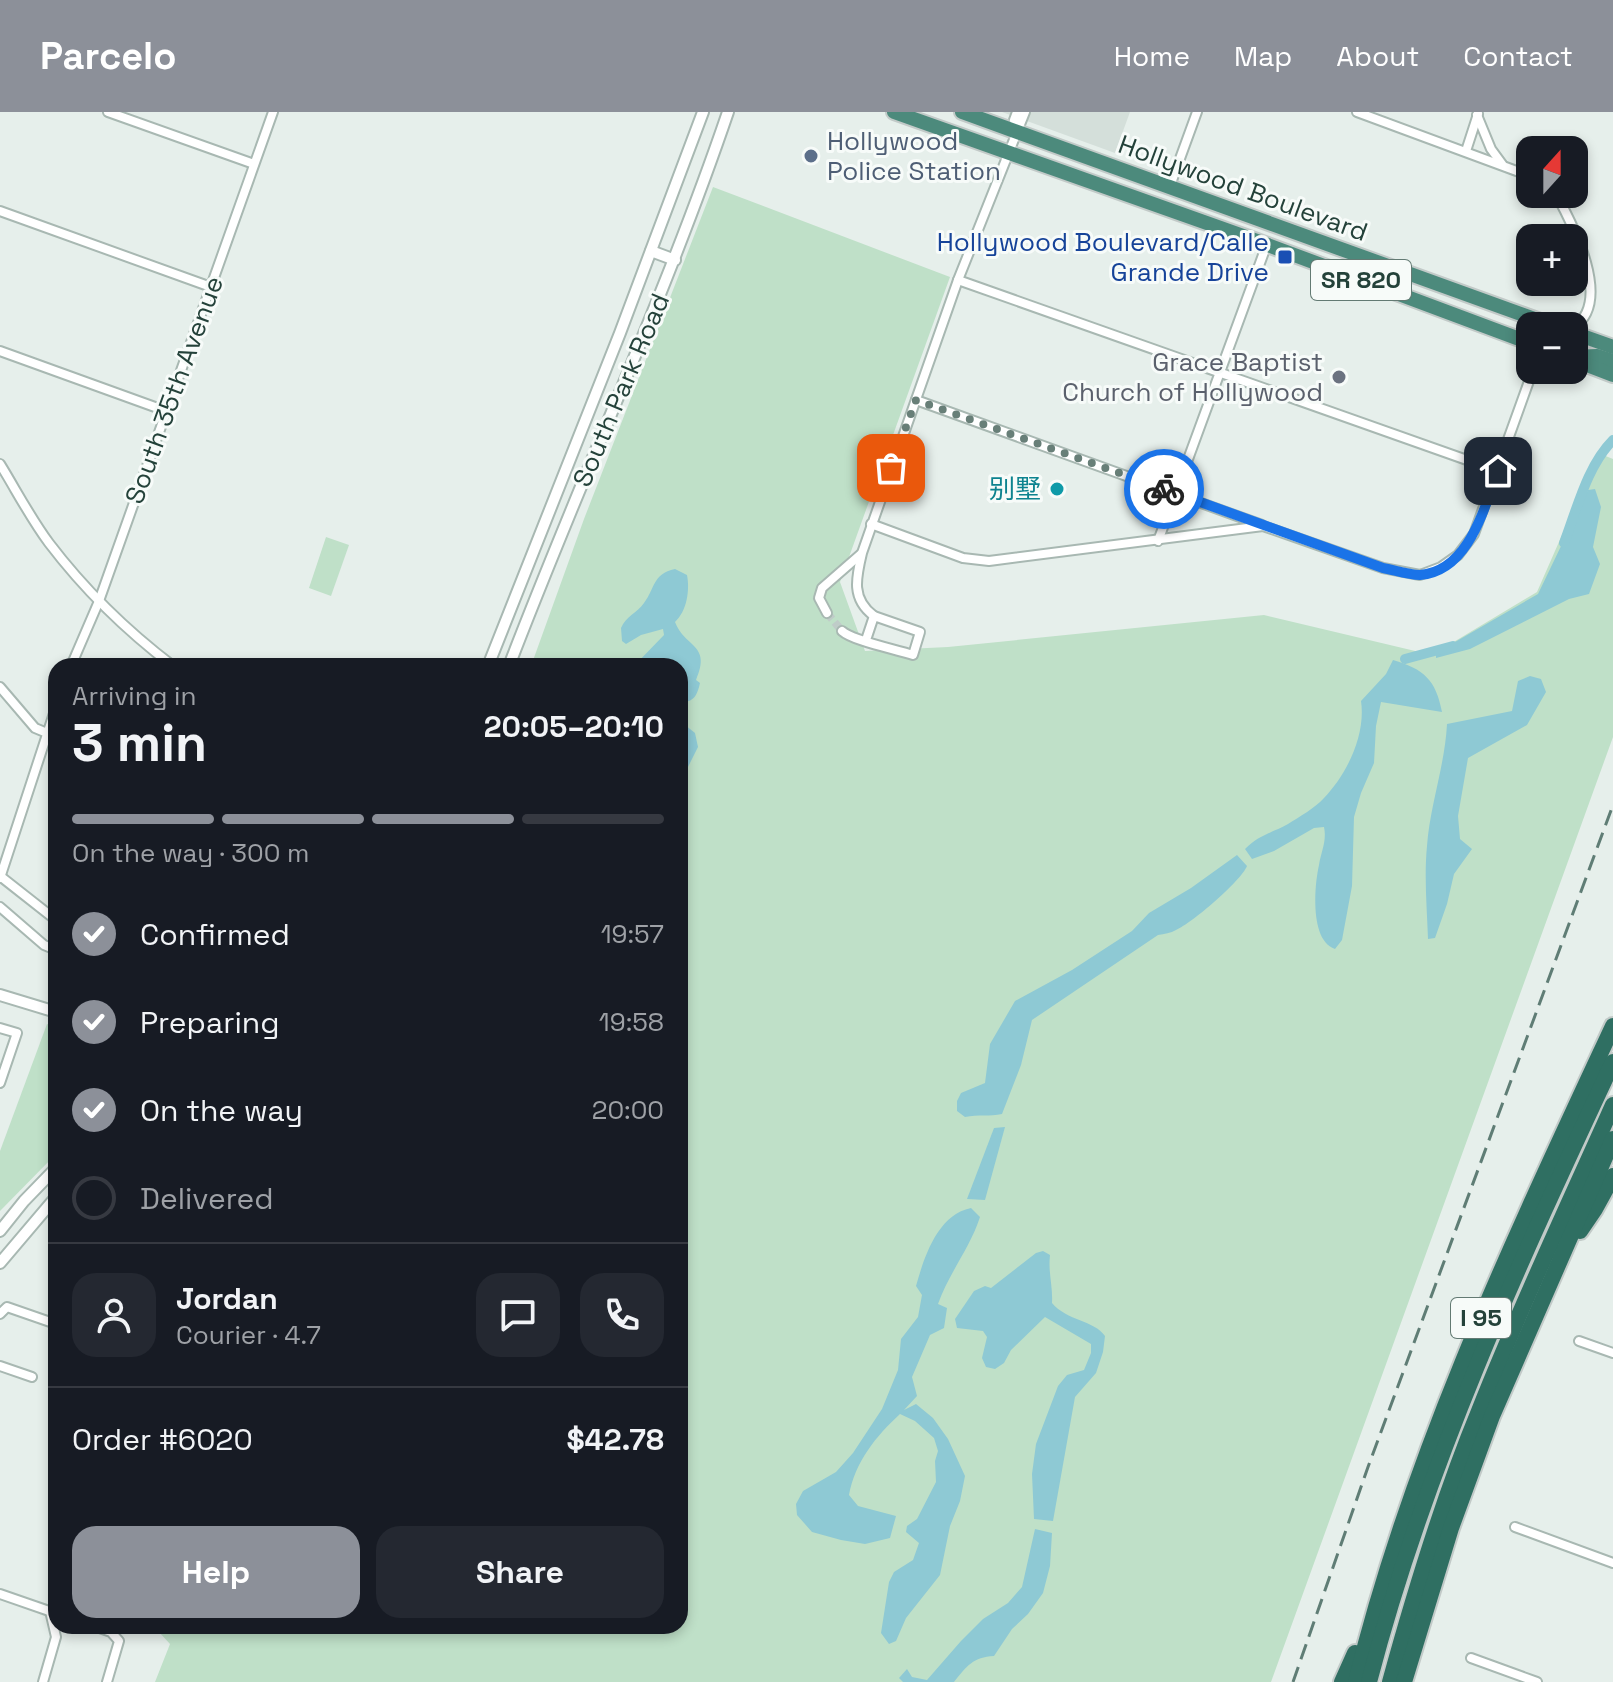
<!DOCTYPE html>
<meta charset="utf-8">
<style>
:root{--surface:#171b24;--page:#242831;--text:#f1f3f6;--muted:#9ea1a6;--line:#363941;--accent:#8c9099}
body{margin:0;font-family:"Space Grotesk","Noto Sans SC",sans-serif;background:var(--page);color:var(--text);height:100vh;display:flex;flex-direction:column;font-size:30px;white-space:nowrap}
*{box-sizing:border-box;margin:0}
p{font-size:26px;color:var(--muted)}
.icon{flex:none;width:44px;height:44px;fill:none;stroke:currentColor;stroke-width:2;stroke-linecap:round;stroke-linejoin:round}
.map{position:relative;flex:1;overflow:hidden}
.panel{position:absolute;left:48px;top:546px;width:640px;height:976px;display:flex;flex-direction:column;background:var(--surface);border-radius:24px;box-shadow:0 4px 12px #0003}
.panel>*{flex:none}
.needle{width:52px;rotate:21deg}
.fabs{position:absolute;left:1516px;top:24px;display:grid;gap:16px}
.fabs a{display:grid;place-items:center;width:72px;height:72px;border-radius:16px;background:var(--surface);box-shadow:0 4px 12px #0003;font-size:40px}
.pin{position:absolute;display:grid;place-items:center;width:68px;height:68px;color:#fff;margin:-34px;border-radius:16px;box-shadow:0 4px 12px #0006}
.courier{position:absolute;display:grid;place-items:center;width:80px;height:80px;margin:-40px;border:6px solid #1a73e8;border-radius:50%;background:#fff;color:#222;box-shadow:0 2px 10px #0007}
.head em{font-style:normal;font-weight:700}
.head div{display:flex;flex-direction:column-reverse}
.head{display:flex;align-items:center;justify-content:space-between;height:136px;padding:0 24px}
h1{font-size:52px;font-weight:700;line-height:60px}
.bar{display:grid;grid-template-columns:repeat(4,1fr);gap:12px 8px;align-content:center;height:96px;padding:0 24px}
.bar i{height:10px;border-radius:6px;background:var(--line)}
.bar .active{background:var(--accent)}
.bar p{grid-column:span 4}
.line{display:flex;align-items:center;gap:20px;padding:0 24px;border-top:2px solid var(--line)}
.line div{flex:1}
.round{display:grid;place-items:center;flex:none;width:84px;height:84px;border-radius:24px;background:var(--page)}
ol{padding:0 24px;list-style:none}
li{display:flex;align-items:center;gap:24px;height:88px}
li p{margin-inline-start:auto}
li .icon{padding:8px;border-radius:50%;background:var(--accent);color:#fff;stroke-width:4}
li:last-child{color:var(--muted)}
li i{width:44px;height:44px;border:4px solid var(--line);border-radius:50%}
.action{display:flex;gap:16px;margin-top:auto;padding:16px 24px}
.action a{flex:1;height:92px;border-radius:24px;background:var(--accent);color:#fff;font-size:32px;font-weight:700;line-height:92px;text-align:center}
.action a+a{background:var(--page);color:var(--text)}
header{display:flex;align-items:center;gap:48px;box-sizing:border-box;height:112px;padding:0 40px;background:var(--accent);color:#fff}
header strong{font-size:38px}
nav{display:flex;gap:44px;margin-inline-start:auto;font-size:28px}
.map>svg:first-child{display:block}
.built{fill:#d4dfda}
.green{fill:#bfe0c8}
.water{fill:#8ec9d4}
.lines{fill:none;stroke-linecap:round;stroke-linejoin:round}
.canal{stroke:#8ec9d4;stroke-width:10}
.minor-tunnel{stroke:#bfccc8;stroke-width:8;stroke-dasharray:8 4;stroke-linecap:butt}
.minor-casing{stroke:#a8b8b2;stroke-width:12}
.tertiary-casing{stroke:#a8b8b2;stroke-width:14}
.trunk-casing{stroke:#c2cac8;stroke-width:18}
.motorway-casing{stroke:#c2cac8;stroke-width:20}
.minor{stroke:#fff;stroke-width:8}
.tertiary{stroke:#fff;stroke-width:10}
.trunk{stroke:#4c8a7c;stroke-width:14}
.motorway{stroke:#2f6f62;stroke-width:16}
.rail{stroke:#5f7d75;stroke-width:3;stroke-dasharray:16 8;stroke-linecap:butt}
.done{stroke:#687f78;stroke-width:8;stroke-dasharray:0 14.4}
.route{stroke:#1a73e8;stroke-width:10}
.service-dot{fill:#5c6f8a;stroke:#f7fbf9;stroke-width:3}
.transit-dot{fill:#1a4fb4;stroke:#f7fbf9;stroke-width:3}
.worship-dot{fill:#6b7280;stroke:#f7fbf9;stroke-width:3}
.culture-dot{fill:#0f9aa8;stroke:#f7fbf9;stroke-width:3}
.labels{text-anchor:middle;stroke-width:6;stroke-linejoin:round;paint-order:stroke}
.shield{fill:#f7fbf9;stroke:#637a73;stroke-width:2}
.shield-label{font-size:24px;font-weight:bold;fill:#24423a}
.service-label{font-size:26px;fill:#4e5e75;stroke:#f7fbf9;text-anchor:start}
.street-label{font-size:26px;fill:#24423a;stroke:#f7fbf9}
.transit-label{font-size:26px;fill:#164399;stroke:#f7fbf9;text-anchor:end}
.worship-label{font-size:26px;fill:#5b616d;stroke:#f7fbf9;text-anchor:end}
.culture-label{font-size:26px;fill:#0d838f;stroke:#f7fbf9;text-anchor:end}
</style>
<header>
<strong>Parcelo</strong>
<nav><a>Home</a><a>Map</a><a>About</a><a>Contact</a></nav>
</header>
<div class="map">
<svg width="1613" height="1570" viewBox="0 0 1613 1570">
<rect width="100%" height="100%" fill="#e6efeb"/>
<polygon class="built" points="1002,0 1130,0 1115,41"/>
<g class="green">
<polygon points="713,75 950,165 840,470 865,539 948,535 1264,503 1432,543 1537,480 1598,341 1613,347 1613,625 1271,1570 155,1570 170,1532 159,1520 161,1514 680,1514 680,554 531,554 584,407"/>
<polygon points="326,425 349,433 331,484 309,476"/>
<polygon points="47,912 56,915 56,1042 0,1099 0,1039"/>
</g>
<g class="water">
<polygon points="1595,377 1601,395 1593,435 1600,452 1589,482 1569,487 1470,537 1436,546 1436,541 1538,482 1588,378"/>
<path d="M675,457L687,463C690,478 687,499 675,510C685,536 712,532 696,568L700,571C695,594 687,586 680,594V554H634L664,523L663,517L641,523L626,532L622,529L621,516C626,504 637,501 644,491C655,477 652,462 675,457Z"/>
<path d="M1393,548C1424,557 1436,568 1442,600L1381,590L1376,614L1374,651L1361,681L1354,705L1352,774L1342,828L1335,837C1310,829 1314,775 1319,753C1321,740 1327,729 1324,715L1314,716L1274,739L1252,747L1245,737C1258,723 1272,721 1288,712C1299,705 1315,696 1324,686C1347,662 1366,623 1361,589L1386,562Z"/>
<path d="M1530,564L1541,567L1546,580L1527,613L1468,646L1458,704L1460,727L1472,737L1454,762L1447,792L1435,826L1428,827C1427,796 1424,765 1427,734C1430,693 1445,653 1447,612L1512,599L1518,569Z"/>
<polygon points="680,609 695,621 698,635 680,671"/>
<path d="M1237,743L1247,754C1241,769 1192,811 1176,818C1171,821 1164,822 1158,823L1032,908L1021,953L1002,1002C990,1005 978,1002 965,1005L957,999V989L961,981L985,971L990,932L1015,889L1072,858L1132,819L1149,801L1191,776Z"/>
<polygon points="1005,1015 985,1088 967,1087 994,1016"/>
<path d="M971,1096L980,1105C970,1136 949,1161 938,1192L947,1196L944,1216L930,1223L912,1265L917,1284L904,1298L916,1292L933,1306L948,1327L965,1364L960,1389L950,1414L940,1463L906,1506L896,1529L889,1532L881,1521L889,1470L894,1460L913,1448L919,1431L906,1420L907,1414L917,1407L936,1370L935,1349L938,1339L934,1326L915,1309L900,1302C876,1324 855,1350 849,1383L858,1394L896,1404L890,1426L865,1432L841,1428L812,1420L797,1403L796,1392L803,1379L836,1360L853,1341L882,1297L898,1258L901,1227L918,1205L922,1183L916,1174C924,1146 937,1103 971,1096Z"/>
<path d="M1043,1139L1050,1143C1048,1161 1053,1174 1052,1191C1067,1209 1094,1208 1105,1224L1103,1240L1096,1261L1075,1285L1053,1409L1034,1407L1032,1362L1036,1332L1058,1274L1067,1263L1084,1258L1091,1241V1232L1045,1205L1011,1238L1004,1251L995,1257L986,1255L982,1246L987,1225L983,1219L957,1216L955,1207L974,1179L985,1174L991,1176L1036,1141Z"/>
<path d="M1035,1417L1052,1421L1050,1454L1043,1481L1028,1502L1012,1517L994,1544C973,1545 967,1554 954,1570H903L899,1566L907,1557L912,1565L927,1568L961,1529L983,1507L1008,1491L1022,1475Z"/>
</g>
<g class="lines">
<g class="canal">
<path d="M1564,431C1577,397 1587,354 1613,328"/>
<polyline points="1405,547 1453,534"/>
</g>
<polyline class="minor-tunnel" points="827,501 842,519"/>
<g class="minor-casing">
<g id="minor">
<polyline points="108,0 254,52"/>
<polyline points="1357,0 1530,64"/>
<polyline points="1477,3 1491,37 1502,52"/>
<polyline points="1016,18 1014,8 1017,0"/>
<polyline points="1466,39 1478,2"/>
<polyline points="1170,74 1197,0"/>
<path d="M1556,82C1573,113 1613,189 1574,215"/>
<polyline points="0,99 211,175"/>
<polyline points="958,168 1498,359"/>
<polyline points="0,239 166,299"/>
<polyline points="916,288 1262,413"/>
<path d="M0,352C16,378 31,407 49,431C84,477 127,519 173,554"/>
<polyline points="871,412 963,446 989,449 1263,414 1383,456 1420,463 1441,455 1458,443 1474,422 1533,258"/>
<polyline points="1158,429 1267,132"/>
<polyline points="827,501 819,486 822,476 861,442"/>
<path d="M874,504C851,487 856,466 862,441L958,168L1025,0"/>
<path d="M842,519C853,529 895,537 913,543L920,520L874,504L866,528"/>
<polyline points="71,554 99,489 273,0"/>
<polyline points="0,575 35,616 47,621"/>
<polyline points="0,764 56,808"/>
<polyline points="0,766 56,595"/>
<polyline points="0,795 44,833 56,838"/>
<polyline points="0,916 17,921 0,971"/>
<polyline points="0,1202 7,1195 56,1212"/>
<polyline points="1579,1229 1613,1241"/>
<polyline points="0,1254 32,1265"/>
<polyline points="1515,1415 1613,1451"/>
<polyline points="0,1482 52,1500"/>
<polyline points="94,1514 111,1520 119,1529 107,1570"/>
<polyline points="1471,1546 1537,1570"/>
<polyline points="43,1570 56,1525 50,1499"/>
</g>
</g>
<g class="tertiary-casing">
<g id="tertiary">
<polyline points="651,139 675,148"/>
<polyline points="488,554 620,221 703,0"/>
<path d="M509,554C580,368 664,188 728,0"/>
<polyline points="0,883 56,900"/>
<polyline points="0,1119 24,1089 56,1056"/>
<polyline points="0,1151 56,1085"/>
</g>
</g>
<g class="trunk-casing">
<g id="trunk">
<polyline points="894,0 1249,126 1530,231"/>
<polyline points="962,0 1554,214"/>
<polyline points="1574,221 1613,235"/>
<polyline points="1574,245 1597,244 1613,249"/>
<polyline points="1574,248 1613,263"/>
</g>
</g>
<g class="motorway-casing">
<g id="motorway">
<polyline points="1580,1119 1595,1097 1613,1064"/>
<polyline points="1342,1570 1355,1541"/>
<path d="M1356,1570C1412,1341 1514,1127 1613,914"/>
<path d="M1369,1570C1425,1354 1519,1151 1613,950"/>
<path d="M1390,1570C1415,1479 1443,1386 1479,1299C1520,1195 1568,1094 1613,993"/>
<polyline points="1404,1570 1451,1416 1492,1304 1613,1027"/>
</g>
</g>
<use href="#minor" class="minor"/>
<use href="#tertiary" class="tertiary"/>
<use href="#trunk" class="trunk"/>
<use href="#motorway" class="motorway"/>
<polyline class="rail" points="1293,1570 1368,1355 1613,693"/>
</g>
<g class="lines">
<polyline class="done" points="891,356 916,288 1164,377"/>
<path class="route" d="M1164,377L1383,456C1394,458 1408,463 1420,463C1469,459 1484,396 1498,359"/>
</g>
<circle class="service-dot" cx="811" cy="44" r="8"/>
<rect class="transit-dot" x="1277" y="137" width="16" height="16" rx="4"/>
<circle class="worship-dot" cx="1339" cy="265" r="8"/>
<circle class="culture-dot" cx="1057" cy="377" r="8"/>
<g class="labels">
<g class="shield">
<rect x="1311" y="148" width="100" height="40" rx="6"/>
<rect x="1451" y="1186" width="60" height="40" rx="6"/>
</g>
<g class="shield-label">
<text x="1361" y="176">SR 820</text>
<text x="1481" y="1214">I 95</text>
</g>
<g class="service-label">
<text x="827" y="38">Hollywood<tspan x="827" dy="30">Police Station</tspan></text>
</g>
<g class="street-label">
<text transform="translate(1243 76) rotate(20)" y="9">Hollywood Boulevard</text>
<text transform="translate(174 278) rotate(-70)" y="9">South 35th Avenue</text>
<text transform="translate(621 278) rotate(-67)" y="9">South Park Road</text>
</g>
<g class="transit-label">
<text x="1269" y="139">Hollywood Boulevard/Calle<tspan x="1269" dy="30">Grande Drive</tspan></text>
</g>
<g class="worship-label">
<text x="1323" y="259">Grace Baptist<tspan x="1323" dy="30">Church of Hollywood</tspan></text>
</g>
<g class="culture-label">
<text x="1041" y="386">别墅</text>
</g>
</g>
</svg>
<div class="fabs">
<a><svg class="needle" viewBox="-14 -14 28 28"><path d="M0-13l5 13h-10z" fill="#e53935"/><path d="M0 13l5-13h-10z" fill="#9ea1a6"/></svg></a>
<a>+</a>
<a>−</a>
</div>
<div class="pin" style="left:891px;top:356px;background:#ea580c"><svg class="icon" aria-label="bag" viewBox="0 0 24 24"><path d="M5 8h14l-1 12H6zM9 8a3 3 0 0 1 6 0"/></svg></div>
<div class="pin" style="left:1498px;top:359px;background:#1f2937"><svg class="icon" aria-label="home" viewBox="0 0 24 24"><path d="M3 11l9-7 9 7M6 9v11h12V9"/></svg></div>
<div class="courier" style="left:1164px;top:377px"><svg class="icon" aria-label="bike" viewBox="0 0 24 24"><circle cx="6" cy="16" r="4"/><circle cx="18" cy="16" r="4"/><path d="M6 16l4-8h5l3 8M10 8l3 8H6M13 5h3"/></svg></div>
<section class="panel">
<div class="head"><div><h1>3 min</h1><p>Arriving in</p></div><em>20:05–20:10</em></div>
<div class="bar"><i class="active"></i><i class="active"></i><i class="active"></i><i></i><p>On the way · 300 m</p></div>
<ol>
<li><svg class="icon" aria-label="check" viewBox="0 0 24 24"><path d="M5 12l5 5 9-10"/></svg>Confirmed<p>19:57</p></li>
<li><svg class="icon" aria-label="check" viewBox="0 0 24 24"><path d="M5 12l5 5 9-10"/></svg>Preparing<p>19:58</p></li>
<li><svg class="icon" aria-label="check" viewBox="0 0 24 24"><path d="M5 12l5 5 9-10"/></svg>On the way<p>20:00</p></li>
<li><i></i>Delivered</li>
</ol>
<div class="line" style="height:144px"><a class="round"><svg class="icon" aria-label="person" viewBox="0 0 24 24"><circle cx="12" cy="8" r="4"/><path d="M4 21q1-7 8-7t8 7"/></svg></a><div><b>Jordan</b><p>Courier · 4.7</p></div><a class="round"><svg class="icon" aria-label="chat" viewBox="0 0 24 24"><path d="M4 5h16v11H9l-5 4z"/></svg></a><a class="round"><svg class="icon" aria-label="phone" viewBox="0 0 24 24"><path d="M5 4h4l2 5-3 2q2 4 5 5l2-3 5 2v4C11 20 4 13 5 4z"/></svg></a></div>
<div class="line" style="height:104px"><div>Order #6020</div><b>$42.78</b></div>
<div class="action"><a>Help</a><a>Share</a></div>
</section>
</div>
